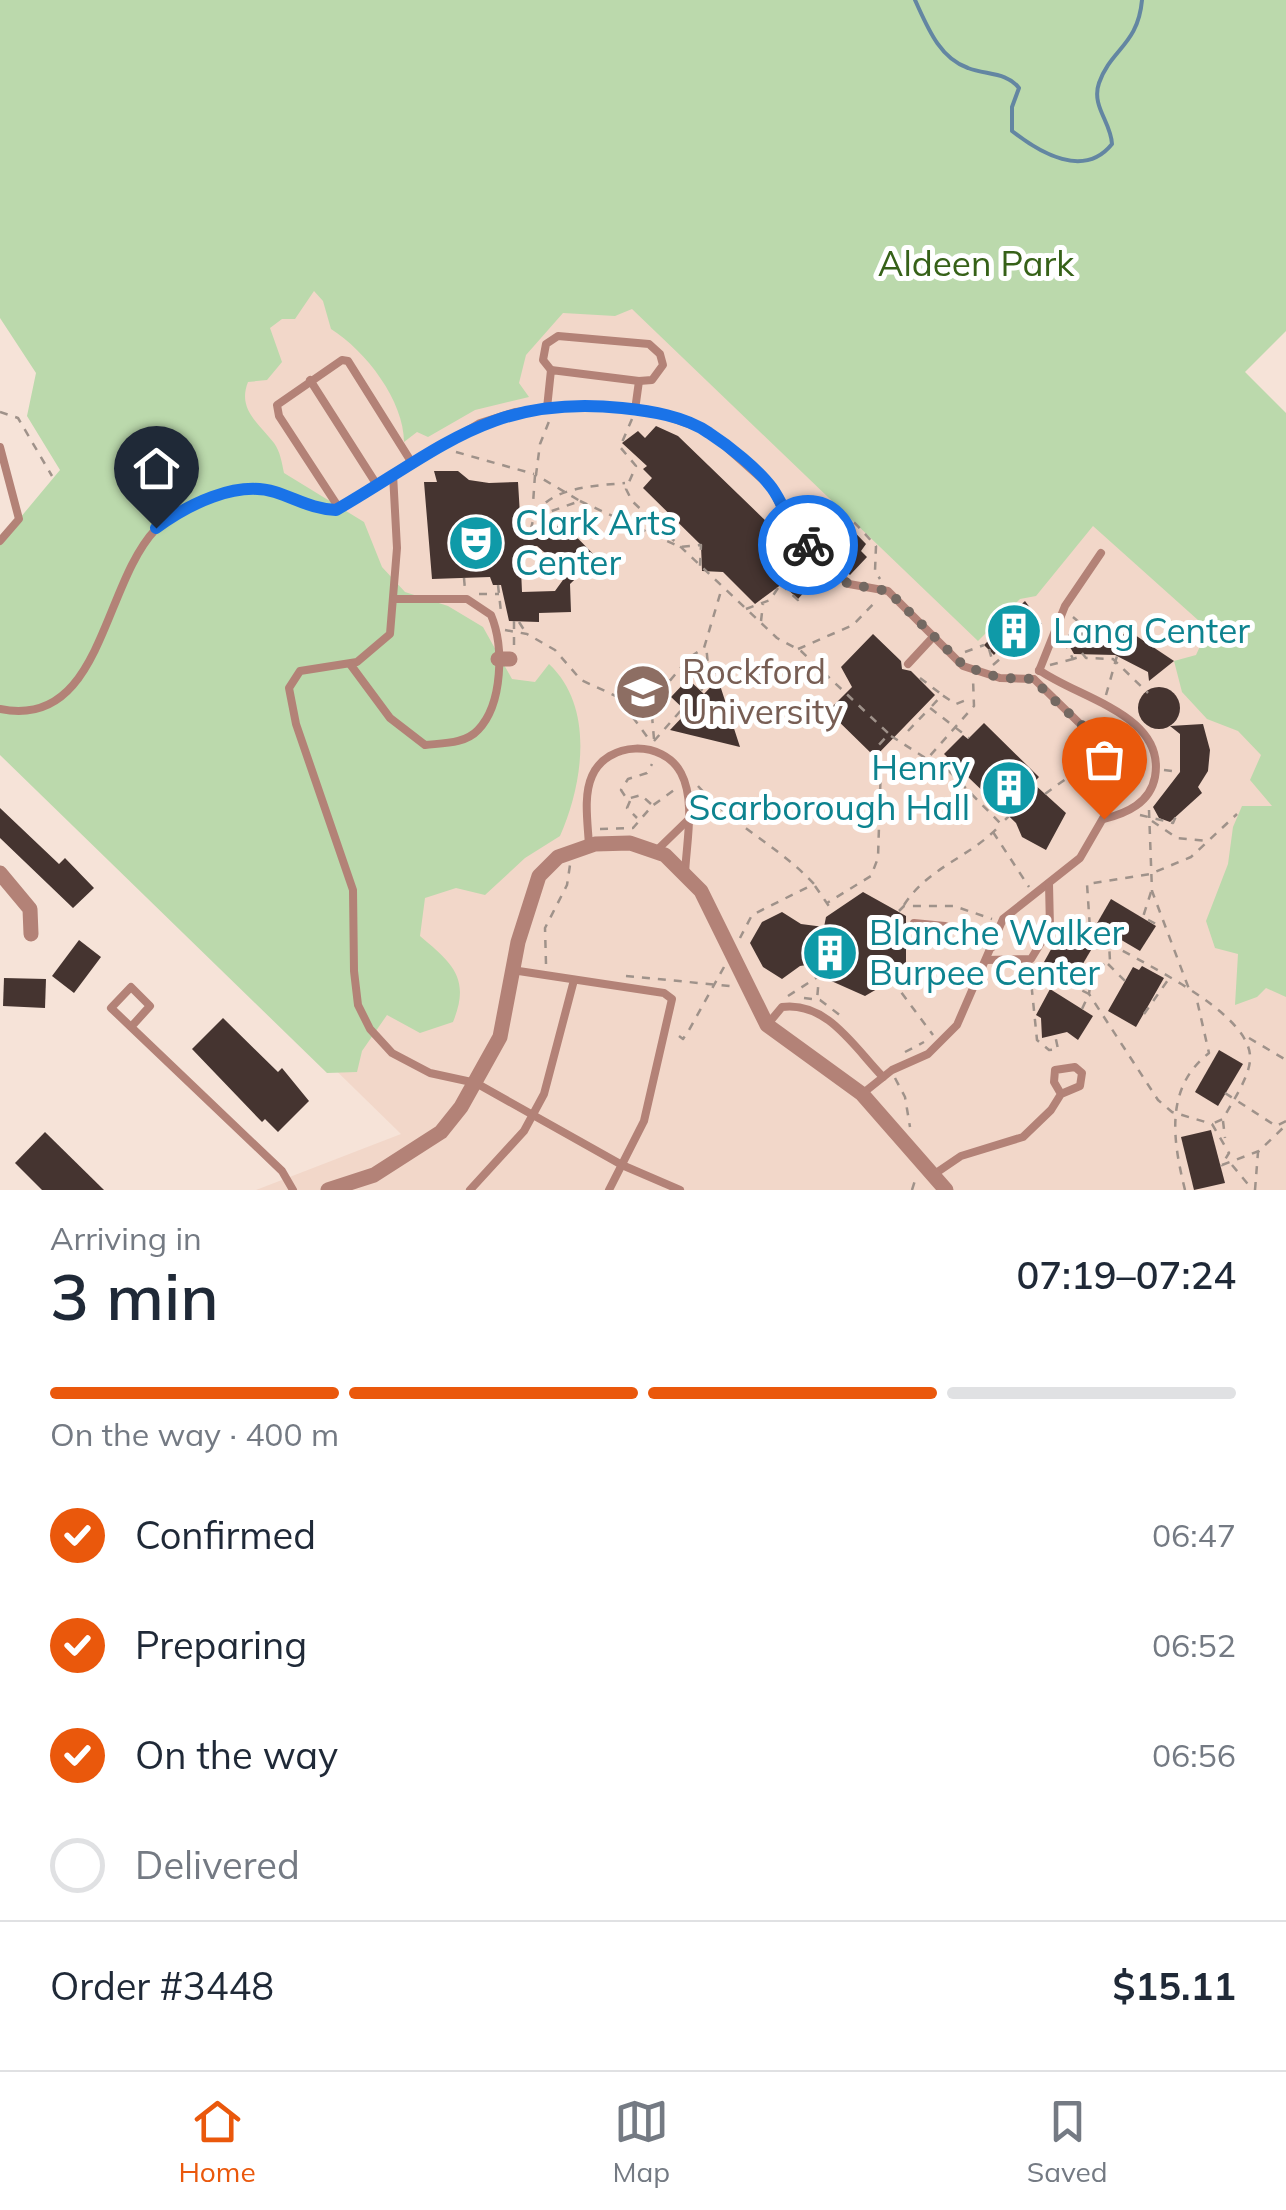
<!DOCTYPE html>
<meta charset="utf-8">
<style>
:root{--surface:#fff;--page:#f2f2f3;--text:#1f2937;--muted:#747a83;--line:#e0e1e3;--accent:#ea580c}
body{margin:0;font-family:Mulish,sans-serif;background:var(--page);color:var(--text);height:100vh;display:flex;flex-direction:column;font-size:38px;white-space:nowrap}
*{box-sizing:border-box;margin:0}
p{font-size:32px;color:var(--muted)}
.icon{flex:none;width:55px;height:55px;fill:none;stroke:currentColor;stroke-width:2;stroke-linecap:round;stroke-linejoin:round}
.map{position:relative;height:1190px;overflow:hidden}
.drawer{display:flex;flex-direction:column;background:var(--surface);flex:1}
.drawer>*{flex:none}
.pin{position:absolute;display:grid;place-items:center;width:85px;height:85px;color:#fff;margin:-102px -42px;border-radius:50% 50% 50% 0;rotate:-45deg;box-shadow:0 0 10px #0007}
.pin .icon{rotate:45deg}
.courier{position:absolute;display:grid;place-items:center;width:100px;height:100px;margin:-50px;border:8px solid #1a73e8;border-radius:50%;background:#fff;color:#222;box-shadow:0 2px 12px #0007}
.overview em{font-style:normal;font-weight:600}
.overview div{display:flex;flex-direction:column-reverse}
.overview{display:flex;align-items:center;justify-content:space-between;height:170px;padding:0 50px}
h1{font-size:65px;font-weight:600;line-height:75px}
.bar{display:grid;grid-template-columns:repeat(4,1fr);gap:15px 10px;align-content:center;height:120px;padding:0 50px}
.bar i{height:12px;border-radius:8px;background:var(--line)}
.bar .active{background:var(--accent)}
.bar p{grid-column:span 4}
.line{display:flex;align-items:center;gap:25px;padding:0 50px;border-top:2px solid var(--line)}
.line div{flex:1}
ol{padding:0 50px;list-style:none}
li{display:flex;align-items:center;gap:30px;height:110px}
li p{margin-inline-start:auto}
li .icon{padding:10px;border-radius:50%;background:var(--accent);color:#fff;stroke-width:4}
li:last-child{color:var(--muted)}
li i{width:55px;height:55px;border:5px solid var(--line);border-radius:50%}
.tabs{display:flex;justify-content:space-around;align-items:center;height:140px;border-top:2px solid var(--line);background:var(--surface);font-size:28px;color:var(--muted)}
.tabs a{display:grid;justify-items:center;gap:5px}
.tabs .active{color:var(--accent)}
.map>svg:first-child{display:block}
.built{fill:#f2d7c9}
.green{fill:#bbd9ac}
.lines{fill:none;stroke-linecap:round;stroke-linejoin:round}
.stream{stroke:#6386a2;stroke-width:4}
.building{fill:#453430;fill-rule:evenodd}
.path{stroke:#9f928a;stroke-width:2.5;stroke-dasharray:8 8;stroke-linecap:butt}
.service{stroke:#b38277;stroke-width:8}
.minor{stroke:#b38277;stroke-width:15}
.done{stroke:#746962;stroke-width:10;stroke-dasharray:0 18}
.route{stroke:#1a73e8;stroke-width:12}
.labels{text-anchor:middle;stroke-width:10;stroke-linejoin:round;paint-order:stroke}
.park-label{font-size:35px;fill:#366118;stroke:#fff}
.culture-label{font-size:35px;fill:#0d838f;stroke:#fff;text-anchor:start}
.education-label{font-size:35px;fill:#785e54;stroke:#fff;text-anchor:start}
</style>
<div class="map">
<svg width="1286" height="1190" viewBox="0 0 1286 1190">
<rect width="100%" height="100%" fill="#f6e3d8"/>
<polygon class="built" points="455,119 1245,372 1286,417 1286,1190 256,1190 401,1134 0,742 0,578"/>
<path class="green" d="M0,0H1286V331L1245,372L1286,413V997L1266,988L1257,997L1235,1005L1238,954L1215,948L1206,921L1228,864L1233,827L1242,806H1272L1250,780L1261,755L1238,731L1207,719L1182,692L1174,661L1196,655L1208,629L1093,526L1036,596L1020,599L978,641L632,309L615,316L563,313L526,355L519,383L529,397L475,410L428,437L417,432L404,442C404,401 366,351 331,329L323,301L314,291L295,319H282L270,328L282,362L267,380L248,382C237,410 259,423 274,443C280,451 282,463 284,473L364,522L382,567L405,592L448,606L483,627L512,679L535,682L549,664C595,707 583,784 560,836L525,858L485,895L456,888L425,898L420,936C452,963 471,978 453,1022L420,1033L387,1015L362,1051L357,1072L327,1073L0,755V542L60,470L27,416L36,373L0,318Z"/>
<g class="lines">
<path class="stream" d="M915,0C927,26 939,58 968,68C986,75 1007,72 1019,88L1012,107V131C1040,153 1084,179 1112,144C1111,122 1091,106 1099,83C1111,49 1138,45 1142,0"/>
</g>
<g class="building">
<polygon points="656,426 678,436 798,552 793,556 816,579 798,599 782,584 755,604 723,572 702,571 701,545 643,488 652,478 643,469 647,466 622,443 638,431 645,438"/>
<path d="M434,471H458L469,480L489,483L518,482L521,531L536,530L548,535L562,522L597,558L570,584L571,612L539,613V622L509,621L501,585H493L490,577L432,579L424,482H437ZM537,546L568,573L555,591L522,592L520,547Z"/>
<polygon points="840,517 866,544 861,551 867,557 850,575 813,540"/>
<polygon points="1025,601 1042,624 1021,645 1016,641 1004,652 1000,648 994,655 984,645 989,640 986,637"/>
<polygon points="1112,627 1129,638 1135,635 1174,661 1149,681 1148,672 1115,655 1074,654 1067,642 1070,629"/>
<polygon points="873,634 901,661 902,669 911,671 935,695 875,757 828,711 852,687 841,667"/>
<polygon points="688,679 704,694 718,679 740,747 670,730 687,712 671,697"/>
<circle cx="1159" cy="708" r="21"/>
<polygon points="984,723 1039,777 1033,783 1066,813 1046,850 1022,837 1016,823 944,754 963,735 968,739"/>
<polygon points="1203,724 1210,750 1208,771 1198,787 1202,793 1170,822 1159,818 1153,807 1180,772 1180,734 1170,726"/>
<polygon points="0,808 59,864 65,858 94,888 73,908 0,838"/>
<polygon points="863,892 906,916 906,972 865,996 829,980 826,962 800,966 782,979 763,967 750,943 762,922 782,912 801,924 824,927 826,917"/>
<polygon points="1111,899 1156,926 1140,951 1096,925"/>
<polygon points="1063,928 1094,945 1074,979 1044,962"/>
<polygon points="79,940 101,957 74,993 52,976"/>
<polygon points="1142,966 1164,978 1136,1027 1108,1011 1133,967 1139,970"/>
<polygon points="4,978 46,979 45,1008 3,1006"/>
<polygon points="1050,989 1093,1016 1078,1040 1067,1032 1042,1038 1041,1018 1036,1015"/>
<polygon points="223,1018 278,1072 282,1068 309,1101 278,1132 265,1119 262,1122 192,1049"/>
<polygon points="1219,1050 1243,1064 1218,1106 1195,1092"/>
<polygon points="1211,1130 1225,1183 1194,1190 1181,1137"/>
<polygon points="45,1132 104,1190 42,1190 15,1163"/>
</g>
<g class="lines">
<g class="path">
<polyline points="0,412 18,418 52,476"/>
<polyline points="632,419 620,447 636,466 626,489 632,501 777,638 801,651 889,734 875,749 881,763 878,858 871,876 827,903"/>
<polyline points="456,452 534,474"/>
<polyline points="535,475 532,518 580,501 536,475 540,444 550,419"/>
<polyline points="580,501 680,547 701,545 700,566"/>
<path d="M810,506C849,511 849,517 876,546L875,571L880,579"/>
<path d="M531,530C536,487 592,486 625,483"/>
<polyline points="464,578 465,590"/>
<polyline points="781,584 798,600 822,575"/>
<polyline points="498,585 501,612"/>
<polyline points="479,594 499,594"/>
<polyline points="746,609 770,600 778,588"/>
<polyline points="1073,617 1080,623"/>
<polyline points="514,621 514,647"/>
<polyline points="761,621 763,604"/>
<polyline points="519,622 526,633"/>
<polyline points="505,630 527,634 555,650 581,680 618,697 648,738"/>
<polyline points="1064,641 1073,659 1079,657"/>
<polyline points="798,649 853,625 877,600"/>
<polyline points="989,649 993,663"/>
<polyline points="965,652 984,645"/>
<polyline points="1082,653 1086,658 1113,659 1148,693"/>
<polyline points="993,665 1008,652 1024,648"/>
<polyline points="1050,665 1073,659"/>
<path d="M709,675L734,665C768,682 779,678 813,662"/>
<polyline points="920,678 941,694"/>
<polyline points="701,691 709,675 706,645"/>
<polyline points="1106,695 1117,656"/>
<polyline points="619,698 639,704 654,699"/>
<polyline points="932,706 942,695 956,704 971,698"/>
<polyline points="908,731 930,708 969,738"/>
<polyline points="891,736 927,759 974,706 973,679"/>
<polyline points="654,739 652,716 656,697 690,657 704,648 721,591"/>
<polyline points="654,741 683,708"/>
<polyline points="928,759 949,771 954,764"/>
<polyline points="1124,762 1142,751"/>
<polyline points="1164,770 1180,772"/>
<polyline points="949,771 1001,824 1009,816"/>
<path d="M698,786C732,825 779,846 814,884L752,915L740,938"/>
<polyline points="1045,794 1096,757"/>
<polyline points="630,801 627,808 637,818"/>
<polyline points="651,804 641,795 627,799 621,790 628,779 647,773 652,764"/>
<polyline points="1149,810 1152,891 1189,989"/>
<polyline points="1140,815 1173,823 1176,816"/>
<polyline points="1152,821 1177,838 1207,841"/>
<polyline points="600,829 633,828 652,806 677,788"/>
<polyline points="993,832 1029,887"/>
<polyline points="815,886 833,912"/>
<polyline points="1151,892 1143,917 1156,924"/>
<path d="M904,905C929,866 972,857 1001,824"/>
<polyline points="899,911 904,906 954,906 992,919"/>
<polyline points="1009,926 1033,937"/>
<polyline points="1090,929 1109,943 1110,961 1092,971 1089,994 1158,1100 1172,1112 1212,1124 1229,1153 1221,1166"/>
<polyline points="1083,939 1090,929 1087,884 1150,874 1191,857 1237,814"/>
<path d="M1109,943C1146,965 1246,1011 1250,1055C1252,1074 1232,1102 1223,1119L1214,1123"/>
<polyline points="546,964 545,928 567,885 570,865"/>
<polyline points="1108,964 1125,981"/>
<polyline points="1030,971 1037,1040 1049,1050 1058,1049 1055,1035"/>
<polyline points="626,976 730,986"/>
<polyline points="1034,979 1043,965"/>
<polyline points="892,980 933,1035"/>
<polyline points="788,996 819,976 817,1000"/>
<polyline points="804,998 820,1000 841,1016"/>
<polyline points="1082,1009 1089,994 1077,988 1089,968 1092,971"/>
<polyline points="1144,1014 1168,980"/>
<polyline points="679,1036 683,1039 689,1030 724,967"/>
<polyline points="1249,1038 1286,1060"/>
<polyline points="905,1052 924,1042"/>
<polyline points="895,1078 905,1097 910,1127"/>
<polyline points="1225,1093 1276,1126 1286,1121"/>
<polyline points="1223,1121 1225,1138"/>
<polyline points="1222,1165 1259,1151 1286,1125"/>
<polyline points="1232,1165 1252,1189"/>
<polyline points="912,1190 916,1177"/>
<path d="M1185,1190C1173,1141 1164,1088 1209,1053L1196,996"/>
<polyline points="1255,1190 1258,1152"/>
</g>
<g class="service">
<polyline points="551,370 543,360 546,344 558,336 649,344 660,354 663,365 652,380 639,381"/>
<polyline points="310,380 377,485"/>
<polyline points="547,408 551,370 639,381 635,410"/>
<polyline points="0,447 19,519 0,541"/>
<polyline points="393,474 397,548 390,634 357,662 300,671 289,688 296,724 353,890 354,971 358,1005 370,1029 392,1053 430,1073 476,1083 622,1165 680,1190"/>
<polyline points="339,508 279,416 277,405 342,360 348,361 412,463"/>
<polyline points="782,511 800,510 820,528"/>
<path d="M350,664L390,718L425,745C443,743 465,744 478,730C503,704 504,646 491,615L467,599H395"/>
<polyline points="908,664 934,636"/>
<path d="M1039,670C1080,699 1166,715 1155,777C1150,803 1127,813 1104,819"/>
<polyline points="1039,671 1065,606 1101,553"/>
<path d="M0,709C102,730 102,585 156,529C176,509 212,495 239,489C272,483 303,508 336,510L480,423L515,412L593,405L655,412L708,431L772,488L790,529L849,584L888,591L963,666L1000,678L1034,679L1109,752L1114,771L1113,801L1080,858L1003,919L957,1025L928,1054L892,1070L862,1094"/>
<path d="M589,846C588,824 583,796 592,776C607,741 663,739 681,773C696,801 686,844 685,875"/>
<polyline points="655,852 688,820"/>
<polyline points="914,923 945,926 992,947"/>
<polyline points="987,960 1031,959 1050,928 1049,884"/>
<polyline points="512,970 664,993 672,999 644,1121 609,1190"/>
<path d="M767,1025L782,1007C827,1001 854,1047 883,1077"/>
<polyline points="131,1027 150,1006 131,987 111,1008 131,1027 282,1171 293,1190"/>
<polyline points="933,1175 961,1156 1023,1137 1051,1110 1061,1094 1080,1086 1082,1073 1075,1067 1055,1070 1054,1082 1061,1094"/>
<polyline points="470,1190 524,1131 544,1094 574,980"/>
</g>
<g class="minor">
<polyline points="498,659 510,659"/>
<polyline points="0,873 30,909 31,934"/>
<polyline points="328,1190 374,1175 441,1132 461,1107 500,1037 518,942 539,876 558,857 595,844 630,843 665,855 701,891 767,1025 862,1094 946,1190"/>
</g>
</g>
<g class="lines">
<path class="done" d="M808,545L848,584L888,591L964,666L1000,678L1034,679C1072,725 1139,750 1104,819"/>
<path class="route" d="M156,528C187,505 236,480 275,492C297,499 312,509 336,510C440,450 492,394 622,408C650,411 685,416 709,433C729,446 758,469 772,488C787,509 787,526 808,545"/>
</g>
<defs>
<g id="theatre-disc" transform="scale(2.875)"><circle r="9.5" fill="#0f9aa8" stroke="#fff"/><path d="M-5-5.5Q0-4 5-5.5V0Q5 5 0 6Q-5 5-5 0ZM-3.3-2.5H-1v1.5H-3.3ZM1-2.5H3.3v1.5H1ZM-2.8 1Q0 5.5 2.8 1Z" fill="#fff"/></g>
<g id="building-disc" transform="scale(2.875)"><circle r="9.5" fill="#0f9aa8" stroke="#fff"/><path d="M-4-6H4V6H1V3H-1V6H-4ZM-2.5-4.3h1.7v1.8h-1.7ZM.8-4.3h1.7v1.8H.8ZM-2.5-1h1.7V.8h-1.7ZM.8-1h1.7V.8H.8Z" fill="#fff"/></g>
<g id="university-disc" transform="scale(2.875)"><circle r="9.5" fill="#8d6e63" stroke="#fff"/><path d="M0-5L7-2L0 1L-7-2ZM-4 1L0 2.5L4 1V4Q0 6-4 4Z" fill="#fff"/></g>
</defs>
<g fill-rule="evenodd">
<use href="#theatre-disc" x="476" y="543"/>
<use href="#building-disc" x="1014" y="631"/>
<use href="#university-disc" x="643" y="692"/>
<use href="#building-disc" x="1009" y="788"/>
<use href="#building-disc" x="830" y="953"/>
</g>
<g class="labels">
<g class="park-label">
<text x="976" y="276">Aldeen Park</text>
</g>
<g class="culture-label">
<text x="515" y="535">Clark Arts<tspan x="515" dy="40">Center</tspan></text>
<text x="1053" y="643">Lang Center</text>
<text x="970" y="780" text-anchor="end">Henry<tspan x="970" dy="40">Scarborough Hall</tspan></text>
<text x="869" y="945">Blanche Walker<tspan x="869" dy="40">Burpee Center</tspan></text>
</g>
<g class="education-label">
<text x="682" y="684">Rockford<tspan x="682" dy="40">University</tspan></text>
</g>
</g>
</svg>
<div class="pin" style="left:1104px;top:819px;background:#ea580c"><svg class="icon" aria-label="bag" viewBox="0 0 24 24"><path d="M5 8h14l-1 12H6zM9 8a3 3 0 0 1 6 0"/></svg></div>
<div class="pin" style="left:156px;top:528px;background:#1f2937"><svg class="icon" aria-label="home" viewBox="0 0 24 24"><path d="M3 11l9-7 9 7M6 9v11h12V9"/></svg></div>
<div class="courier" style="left:808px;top:545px"><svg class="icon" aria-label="bike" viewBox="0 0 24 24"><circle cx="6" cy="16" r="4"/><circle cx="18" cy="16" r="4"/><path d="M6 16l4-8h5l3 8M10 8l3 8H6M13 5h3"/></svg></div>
</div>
<section class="drawer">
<div class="overview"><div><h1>3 min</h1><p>Arriving in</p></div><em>07:19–07:24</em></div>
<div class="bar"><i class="active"></i><i class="active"></i><i class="active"></i><i></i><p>On the way · 400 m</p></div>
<ol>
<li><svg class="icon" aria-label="check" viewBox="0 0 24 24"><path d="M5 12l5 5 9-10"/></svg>Confirmed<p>06:47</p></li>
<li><svg class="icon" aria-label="check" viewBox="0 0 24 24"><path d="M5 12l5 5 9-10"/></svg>Preparing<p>06:52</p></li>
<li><svg class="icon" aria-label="check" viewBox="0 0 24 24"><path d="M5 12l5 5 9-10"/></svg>On the way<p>06:56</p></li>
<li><i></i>Delivered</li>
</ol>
<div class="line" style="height:130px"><div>Order #3448</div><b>$15.11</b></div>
</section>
<nav class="tabs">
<a class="active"><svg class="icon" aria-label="home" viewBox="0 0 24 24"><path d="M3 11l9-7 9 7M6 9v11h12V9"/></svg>Home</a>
<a><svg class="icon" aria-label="map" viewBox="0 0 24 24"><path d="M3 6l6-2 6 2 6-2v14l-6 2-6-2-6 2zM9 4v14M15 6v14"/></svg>Map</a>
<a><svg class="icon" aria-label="saved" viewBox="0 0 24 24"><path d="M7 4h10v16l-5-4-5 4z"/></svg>Saved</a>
</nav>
